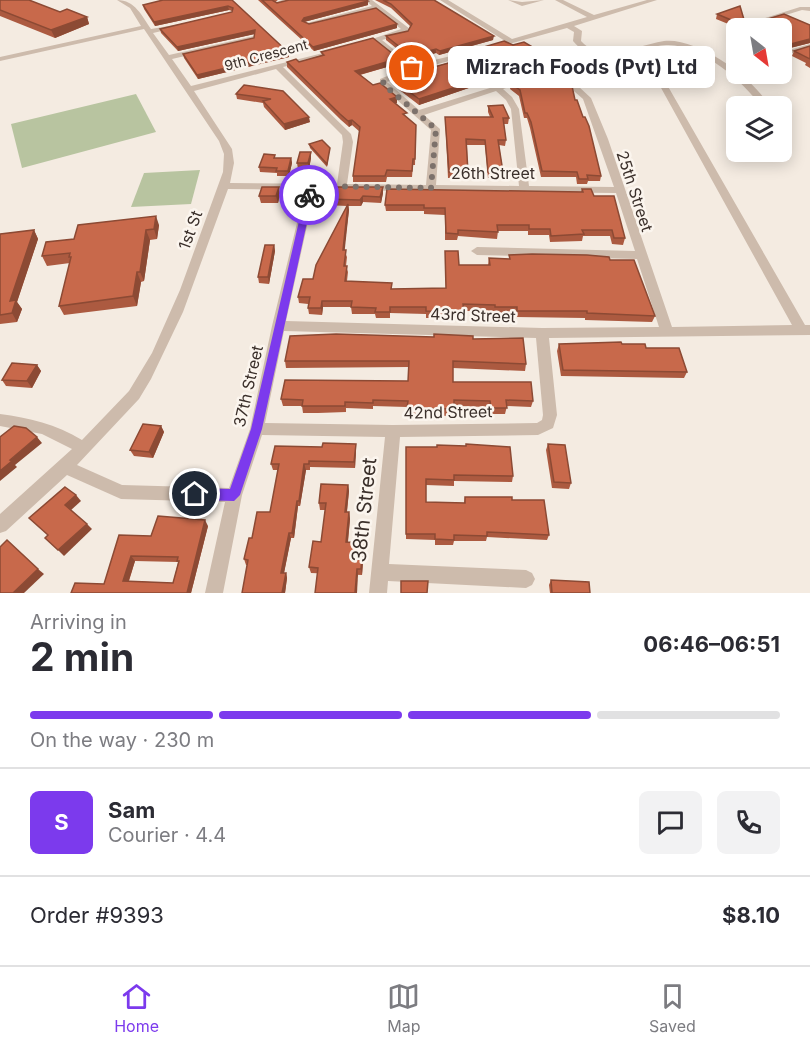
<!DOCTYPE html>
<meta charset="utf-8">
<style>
:root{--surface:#fff;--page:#f2f2f3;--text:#2b2b33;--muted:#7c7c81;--line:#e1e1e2;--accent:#7c3aed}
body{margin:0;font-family:Inter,sans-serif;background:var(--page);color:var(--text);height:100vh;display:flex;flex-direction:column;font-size:22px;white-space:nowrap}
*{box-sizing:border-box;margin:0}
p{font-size:20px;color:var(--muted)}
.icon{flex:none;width:33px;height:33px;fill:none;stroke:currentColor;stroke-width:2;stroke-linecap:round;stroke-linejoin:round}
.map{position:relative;height:593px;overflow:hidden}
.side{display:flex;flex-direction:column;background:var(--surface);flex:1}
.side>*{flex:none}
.needle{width:39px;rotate:149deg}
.fabs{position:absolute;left:726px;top:18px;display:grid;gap:12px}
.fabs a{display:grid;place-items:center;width:66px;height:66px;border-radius:9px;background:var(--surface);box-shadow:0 3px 15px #0003;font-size:30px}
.pin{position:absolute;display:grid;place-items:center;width:51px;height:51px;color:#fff;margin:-26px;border:3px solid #fff;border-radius:50%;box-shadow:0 2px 6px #0007}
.courier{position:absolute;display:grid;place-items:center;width:60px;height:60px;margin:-30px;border:4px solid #7c3aed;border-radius:50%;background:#fff;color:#222;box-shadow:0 2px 8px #0007}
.bubble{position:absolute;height:42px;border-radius:9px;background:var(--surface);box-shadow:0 3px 15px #0003;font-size:20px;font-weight:700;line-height:42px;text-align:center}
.overview em{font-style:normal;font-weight:700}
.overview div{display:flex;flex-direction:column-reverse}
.overview{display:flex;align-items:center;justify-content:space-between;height:102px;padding:0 30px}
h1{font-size:39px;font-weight:700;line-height:45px}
.bar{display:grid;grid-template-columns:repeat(4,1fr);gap:9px 6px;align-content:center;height:72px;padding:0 30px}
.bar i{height:8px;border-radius:4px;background:var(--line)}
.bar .active{background:var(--accent)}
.bar p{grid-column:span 4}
.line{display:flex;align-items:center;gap:15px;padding:0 30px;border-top:2px solid var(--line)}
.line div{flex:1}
.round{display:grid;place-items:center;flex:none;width:63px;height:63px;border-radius:9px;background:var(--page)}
.dock{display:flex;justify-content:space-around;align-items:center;height:84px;border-top:2px solid var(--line);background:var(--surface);font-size:16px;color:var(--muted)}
.dock a{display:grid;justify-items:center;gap:3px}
.dock .active{color:var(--accent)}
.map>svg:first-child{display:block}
.green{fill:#b8c4a0}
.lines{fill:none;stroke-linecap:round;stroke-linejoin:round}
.minor{fill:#cdbbac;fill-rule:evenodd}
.wall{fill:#ac5a40;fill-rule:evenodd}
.shaded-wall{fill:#8c4a34}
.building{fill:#c8694b;stroke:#8c4a34;stroke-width:1.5;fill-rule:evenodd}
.route{fill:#7c3aed}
.done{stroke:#7c716b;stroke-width:6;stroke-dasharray:0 10.8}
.labels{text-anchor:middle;stroke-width:5;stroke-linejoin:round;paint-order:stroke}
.far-street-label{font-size:14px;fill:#3b302b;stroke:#fbf5ee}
.street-label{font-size:16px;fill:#3b302b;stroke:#fbf5ee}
.near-street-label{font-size:20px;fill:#3b302b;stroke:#fbf5ee}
</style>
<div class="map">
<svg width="810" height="593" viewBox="0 0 810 593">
<rect width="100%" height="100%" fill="#f4ebe1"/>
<g class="green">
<polygon points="136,94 156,132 22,168 11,124"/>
<polygon points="200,170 191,204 131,207 144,173"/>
</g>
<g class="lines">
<g class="minor">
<path d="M117,0C135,0 142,16 151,29L192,22V24L153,33L169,55L254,36V40L172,59L191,86L339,49V53L283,67L351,134L353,142L347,184L426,185L431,130L380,85V79L407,68L375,42L362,46L358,44L401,29L376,9L309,26L305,24L307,23L372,6L365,0H372L410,29L404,34L382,40L413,65L468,52V56L415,70L387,82L419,110L548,70L565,74L591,98L608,139L672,327L792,325L655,77C645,69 633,62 621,59C601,53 589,60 573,41L574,32L567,28L491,49V45L505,41L440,0H448L512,39L587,17L555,0H563L594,15L647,0H657L574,26L582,31L581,41C603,65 637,45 664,41C698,37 755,79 769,106H761C743,81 699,43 666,45C652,46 638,52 625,55L643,62L662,76L805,325H810V335L549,338L557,415L553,428L538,435L400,437L389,564L526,570L532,573L535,579L532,585L526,588L388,581L387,593H369L385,437L262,435L242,495L223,593H205L225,502L121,499L67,475L6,531L0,533V514L72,449L42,434L0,426V414C29,418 56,424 82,440L129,391L152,353L180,290L223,172L224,154L219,141L144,29L0,61V57L141,26L130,8ZM276,69L342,135L343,142L337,184L230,183L234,163L232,149L194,91ZM548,74L559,78L583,99L614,187L529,186L519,109L512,97L503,89ZM496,91L506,100L511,109L519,186L436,185L440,129L424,115ZM228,189L305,190L272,326L250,429L229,488L122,485L77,465L139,399L151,379L183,312ZM315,190L616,193L635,251L477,247L471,251L477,255L637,259L659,327L542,328L286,321ZM284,331L536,338L543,415L542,420L537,423L393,425L265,423Z"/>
<polygon points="282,0 294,0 277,5 274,3"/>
<polygon points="508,0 522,2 544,0 522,6"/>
<polygon points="800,7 810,7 810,11 802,10 750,26 746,24"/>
<polygon points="810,44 810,48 782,56 782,52"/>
</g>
</g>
<g class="wall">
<polygon points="0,0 87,17 89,24 55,38 0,16"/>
<polygon points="232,0 289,57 198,79 184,58 183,54 254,38 254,34 178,51 161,33 160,29 232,12 232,11 229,10 155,26 144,9 143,5"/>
<polygon points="258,0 278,0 275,2 277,3 368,1 368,5 304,22 309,24 397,24 397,28 314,51"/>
<polygon points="375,0 434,0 493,40 439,55 436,53 411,60 386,40 386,36 408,31 410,26 391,8"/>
<polygon points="717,14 751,24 810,25 810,43 782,50 782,28 738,28 716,19"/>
<polygon points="373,38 403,67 392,72 387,67 360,75 373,85 397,97 397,103 395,104 407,118 416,125 415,165 413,165 412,177 387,177 386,182 353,182 353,176 360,132 352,125 349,127 341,120 287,67 287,62 299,62 322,55 321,52"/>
<polygon points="513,45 558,62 557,68 540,67 540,70 500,82 495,79 419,105 393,85 392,79 401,77 401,73 427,69 450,62 450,57"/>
<polygon points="810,46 810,68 805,65 806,63 792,56 794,51"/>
<polygon points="511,84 575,100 601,176 600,181 588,181 587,184 577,184 576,177 541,177 530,128 527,118 524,118 519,96 510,89"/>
<polygon points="283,91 310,122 285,130 264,107 263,103 237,99 236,94"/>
<polygon points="488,106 509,118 508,124 504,124 506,140 505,146 499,145 503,172 502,178 488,178 485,145 467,145 468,178 448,178 445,117 490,117 488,112"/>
<polygon points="309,144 330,148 327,167 310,148"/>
<polygon points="311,152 311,158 309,169 298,169 297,163"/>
<polygon points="276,158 291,158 292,163 289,176 277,176 277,173 260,172 259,167"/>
<polygon points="383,187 383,193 381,203 363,202 361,206 348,206 349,210 344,250 347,257 346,266 348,272 347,281 392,289 446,288 445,251 459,265 488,265 489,258 509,259 509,255 610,260 655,316 652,322 585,320 585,318 516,317 515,314 494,313 494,311 464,311 463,318 426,318 426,314 390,313 390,318 376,318 375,314 352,314 351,307 323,307 322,315 309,314 308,308 308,304 299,303 298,297 313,279 347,206 325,205 324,199"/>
<polygon points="582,189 594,196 625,238 623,245 612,244 610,236 583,236 582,241 550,242 549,235 528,235 528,231 498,231 497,239 458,236 457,240 445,240 445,215 424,214 424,211 386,211 385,205 581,192"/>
<polygon points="280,194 278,203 261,203 259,196"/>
<polygon points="159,225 157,239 150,240 144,281 141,282 137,306 64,315 59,306 70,263 47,266 42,256 74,239"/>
<polygon points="34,230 38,239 17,302 22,309 17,322 0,324 0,234"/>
<polygon points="274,245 275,251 269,284 259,283 258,277"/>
<polygon points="473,339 526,364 525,371 453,368 453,382 533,401 531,407 507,406 505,414 490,414 489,407 454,406 454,416 407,415 407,407 373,406 373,409 346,408 346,412 318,413 303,413 302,406 283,406 281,399 408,381 409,367 286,368 285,361"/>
<polygon points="559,344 622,344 646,348 687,372 684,378 561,376 557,351"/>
<polygon points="37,365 41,371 32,388 6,386 2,380"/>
<polygon points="161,426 164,432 153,458 134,456 130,450"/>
<polygon points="356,444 356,450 355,468 310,467 310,470 306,470 300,506 298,506 294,538 291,538 284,573 286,573 287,578 285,593 242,593 247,565 246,565 244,559 252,538 270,512 278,470 273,470 271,464 322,447"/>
<polygon points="548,444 571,483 569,489 552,488 546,450"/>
<polygon points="406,447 513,476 512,482 454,481 454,486 426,485 426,502 464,503 465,497 512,500 549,535 547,540 487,537 486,541 454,541 453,545 435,545 435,540 406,539"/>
<polygon points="348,485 349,491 347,512 349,512 350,519 348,542 363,543 364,549 362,575 311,573 309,567 321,542 326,510 320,510 319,503"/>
<path d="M208,526L191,593H71L104,584L151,536ZM135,561L178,562V563L173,583L129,581Z"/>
<polygon points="551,580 590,593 550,593 549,585"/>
</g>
<g class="shaded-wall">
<polygon points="368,1 368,5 304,22 302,21 304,18"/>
<polygon points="228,6 229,10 155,26 154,22"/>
<polygon points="87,17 89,24 55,38 51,30"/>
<polygon points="397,24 397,28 314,51 313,47"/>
<polygon points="255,30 255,34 178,51 177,47"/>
<polygon points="494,36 493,40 439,55 440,51"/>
<polygon points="810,39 810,43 782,50 783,46"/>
<polygon points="436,49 436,53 411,60 411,56"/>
<polygon points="289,53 289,57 198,79 197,75"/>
<polygon points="386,62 387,67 355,76 355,71"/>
<polygon points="403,62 403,67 392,72 392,66"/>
<polygon points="540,65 540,70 500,82 501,77"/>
<polygon points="496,74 495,79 419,105 419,99"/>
<polygon points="397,97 397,103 390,105 390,99"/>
<polygon points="309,117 310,122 285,130 284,124"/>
<polygon points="352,120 352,125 349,127 348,121"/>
<polygon points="311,152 311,158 309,169 308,163"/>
<polygon points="291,158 292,163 289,176 288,171"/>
<polygon points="279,187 280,194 278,203 276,196"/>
<polygon points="383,187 383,193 381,203 380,197"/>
<polygon points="363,196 363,202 361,206 360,200"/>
<polygon points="348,204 349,210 344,257 343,250"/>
<polygon points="156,216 159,225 157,239 154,229"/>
<polygon points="34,230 38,239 17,302 22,309 17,322 12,313 10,301"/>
<polygon points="146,230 150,240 144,281 140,272"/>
<polygon points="274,245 275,251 269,284 268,277"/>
<polygon points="137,272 141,282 137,306 133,296"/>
<polygon points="322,301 323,307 322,315 321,308"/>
<polygon points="37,365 41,371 32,388 27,381"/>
<polygon points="161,426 164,432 153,458 149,452"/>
<polygon points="37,437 42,443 15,465 17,467 0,481 0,471 10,460"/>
<polygon points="356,444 356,450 355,468 354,462"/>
<polygon points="304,464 306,470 300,506 299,501"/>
<polygon points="348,485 349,491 346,519 345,512"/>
<polygon points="76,495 81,501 70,511 65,505"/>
<polygon points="297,501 298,506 294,538 292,533"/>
<polygon points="349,512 350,519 347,549 346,542"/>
<polygon points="205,520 208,526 191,593 187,593"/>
<polygon points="87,524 92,529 64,556 58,550"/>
<polygon points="289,533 291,538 283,578 281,573"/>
<polygon points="363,543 364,549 362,575 361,569"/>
<polygon points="131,556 135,561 127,586 123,581"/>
<polygon points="38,569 44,574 24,593 13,593"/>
<polygon points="357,569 358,575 357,593 355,593"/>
<polygon points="286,573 287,578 285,593 282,593"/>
</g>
<g class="building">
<polygon points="0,0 29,0 60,12 67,9 87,17 51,30 0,10"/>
<polygon points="163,0 232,0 289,53 197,75 183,54 254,38 255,30 177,47 160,29 232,12 233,8 228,6 154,22 143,5"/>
<polygon points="262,0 272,0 277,3 289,0 366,0 368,1 304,18 302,21 309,24 376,8 397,24 313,47"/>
<polygon points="383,0 434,0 494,36 440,51 436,49 411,56 386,36 408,31 412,24 391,4"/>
<polygon points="740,6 745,23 751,24 784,14 810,25 810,39 783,46 782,45 782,28 750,28 717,14"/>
<polygon points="373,38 403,62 392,66 386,62 355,71 373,85 380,83 397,97 390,99 407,113 403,114 416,125 415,159 413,159 412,171 387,170 385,176 353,176 360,127 352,120 348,121 340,114 287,62 296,59 299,62 324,55 321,52"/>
<polygon points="504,41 513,45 524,42 558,62 534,61 540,65 501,77 496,74 419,99 392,79 405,76 401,73 416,67 422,65 427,69 456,61 450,57"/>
<polygon points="810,46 810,59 794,51"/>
<polygon points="549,71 572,86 575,100 577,100 583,117 585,117 589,126 601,176 587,175 588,179 579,179 577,172 542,171 531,122 527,113 525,113 520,90 511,84"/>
<polygon points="244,85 283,91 309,117 284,124 263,101 271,99 236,94"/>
<polygon points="503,105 509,118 503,118 506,140 498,140 503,172 488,172 485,140 466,139 468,172 449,172 445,117 493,117 488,106"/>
<polygon points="322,140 330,148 327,164 309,144"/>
<polygon points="300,152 311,152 308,163 297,163"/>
<polygon points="264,154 275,155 274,158 291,158 288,171 276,171 277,168 259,167"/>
<polygon points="262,187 279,187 276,196 259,196"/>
<polygon points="327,187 383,187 380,197 363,196 360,200 324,199"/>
<polygon points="387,189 583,192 582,189 591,189 594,196 614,196 625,238 614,238 612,230 582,230 584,234 551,236 550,229 529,229 529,225 497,225 498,232 458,230 458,234 446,233 445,208 424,208 424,205 385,205"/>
<polygon points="348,204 343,250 346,250 344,266 347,266 345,281 392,283 391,289 446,288 445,251 458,251 459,265 490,265 489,258 510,259 509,255 532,254 587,255 609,257 610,260 634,260 655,316 587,313 587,311 517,311 517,307 495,307 495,305 463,304 464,312 426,311 426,307 390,307 390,312 375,312 376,308 351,307 352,301 322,301 321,308 308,308 310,297 298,297 303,279 313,279 316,265"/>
<polygon points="156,216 154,229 146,230 140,272 137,272 133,296 59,306 71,257 69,257 70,253 42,256 46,242 74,239 78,225"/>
<polygon points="34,230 10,301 16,300 12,313 0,315 0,234"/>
<polygon points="265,245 274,245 268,277 258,277"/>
<polygon points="336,334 434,337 434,334 473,336 473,339 523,338 526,364 453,361 453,382 531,382 533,401 506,400 507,408 491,408 490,401 454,400 454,409 407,408 408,401 373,400 373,403 345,402 345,406 302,406 303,400 281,399 285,380 408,381 409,361 285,361 290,336"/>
<polygon points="621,342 622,344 645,344 646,348 679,348 687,372 563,370 559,344"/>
<polygon points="12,363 37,365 27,381 2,380"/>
<polygon points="143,424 161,426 149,452 130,450"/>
<polygon points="14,426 26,428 37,437 10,460 12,461 0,471 0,437"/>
<polygon points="323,443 356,444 354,462 309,461 309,464 304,464 299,501 297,501 292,533 289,533 281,573 286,573 282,593 242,593 248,560 244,559 249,538 252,538 257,512 270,512 279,464 271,464 275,446 322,447"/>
<polygon points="466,444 510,447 513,476 454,475 454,480 426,479 426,502 465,503 465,497 512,497 512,500 544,500 549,535 487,532 487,536 454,535 454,540 435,539 435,534 406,534 406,447 437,447 437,445 466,446"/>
<polygon points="548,444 565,445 571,483 554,482"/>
<polygon points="321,484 348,485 345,512 349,512 346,542 363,543 361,569 357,569 355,593 315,593 318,568 309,567 313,541 321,542 326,503 319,503"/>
<polygon points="65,487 76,495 65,505 87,524 58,550 45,538 48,535 29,518"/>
<path d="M158,516L205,520L187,593H71L75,583L104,584L119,535L151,536ZM131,556L178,557L177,561H179L173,583L123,581Z"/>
<polygon points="7,540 38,569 13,593 0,593 0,547"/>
<polygon points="551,580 589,582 590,593 552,593"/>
<polygon points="401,581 428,581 427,593 401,593"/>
</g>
<polygon class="route" points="309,193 313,195 262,429 240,495 234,501 195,500 188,494 195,488 230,489 251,429 305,195"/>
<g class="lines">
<polyline class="done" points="309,195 311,186 431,188 436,129 384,85 383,81 412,68"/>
</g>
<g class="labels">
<g class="far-street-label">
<text transform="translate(266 55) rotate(-15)" y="5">9th Crescent</text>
</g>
<g class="street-label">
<text x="493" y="179">26th Street</text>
<text transform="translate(635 191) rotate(72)" y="6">25th Street</text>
<text transform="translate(190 230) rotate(-70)" y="6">1st St</text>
<text transform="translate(473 315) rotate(2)" y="6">43rd Street</text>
<text transform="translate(248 386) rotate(-77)" y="6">37th Street</text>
<text transform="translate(448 412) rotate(-1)" y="6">42nd Street</text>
</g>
<g class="near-street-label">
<text transform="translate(364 510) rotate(-84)" y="7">38th Street</text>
</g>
</g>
</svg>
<div class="fabs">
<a><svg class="needle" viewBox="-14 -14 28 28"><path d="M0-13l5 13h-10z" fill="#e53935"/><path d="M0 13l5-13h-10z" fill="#7c7c81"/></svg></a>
<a><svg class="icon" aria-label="layers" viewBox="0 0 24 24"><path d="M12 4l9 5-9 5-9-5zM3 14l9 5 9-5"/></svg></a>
</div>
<div class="pin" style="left:412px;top:68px;background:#ea580c"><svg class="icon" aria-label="bag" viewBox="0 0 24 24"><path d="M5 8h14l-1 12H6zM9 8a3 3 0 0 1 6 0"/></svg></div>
<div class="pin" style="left:195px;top:494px;background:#1f2937"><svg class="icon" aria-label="home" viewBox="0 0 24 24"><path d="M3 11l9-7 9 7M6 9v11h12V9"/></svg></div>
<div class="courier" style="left:309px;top:195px"><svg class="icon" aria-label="bike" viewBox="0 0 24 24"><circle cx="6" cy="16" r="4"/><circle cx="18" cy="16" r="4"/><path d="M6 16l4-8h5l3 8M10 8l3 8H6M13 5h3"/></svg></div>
<div class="bubble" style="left:448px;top:46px;width:267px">Mizrach Foods (Pvt) Ltd</div>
</div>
<section class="side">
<div class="overview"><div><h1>2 min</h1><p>Arriving in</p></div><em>06:46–06:51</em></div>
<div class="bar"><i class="active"></i><i class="active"></i><i class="active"></i><i></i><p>On the way · 230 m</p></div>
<div class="line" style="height:108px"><b class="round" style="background:var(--accent);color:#fff">S</b><div><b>Sam</b><p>Courier · 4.4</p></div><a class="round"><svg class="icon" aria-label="chat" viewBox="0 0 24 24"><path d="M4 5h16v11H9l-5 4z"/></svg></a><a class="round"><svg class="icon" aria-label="phone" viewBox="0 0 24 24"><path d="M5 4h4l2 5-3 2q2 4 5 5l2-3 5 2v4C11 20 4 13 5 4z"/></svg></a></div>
<div class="line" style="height:78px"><div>Order #9393</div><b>$8.10</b></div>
</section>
<nav class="dock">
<a class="active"><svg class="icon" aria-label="home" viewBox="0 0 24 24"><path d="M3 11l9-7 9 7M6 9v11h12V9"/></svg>Home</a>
<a><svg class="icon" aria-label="map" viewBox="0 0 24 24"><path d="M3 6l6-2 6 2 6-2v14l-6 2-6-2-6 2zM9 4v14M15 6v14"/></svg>Map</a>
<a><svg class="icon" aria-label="saved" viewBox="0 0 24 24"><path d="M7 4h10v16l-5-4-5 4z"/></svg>Saved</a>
</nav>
